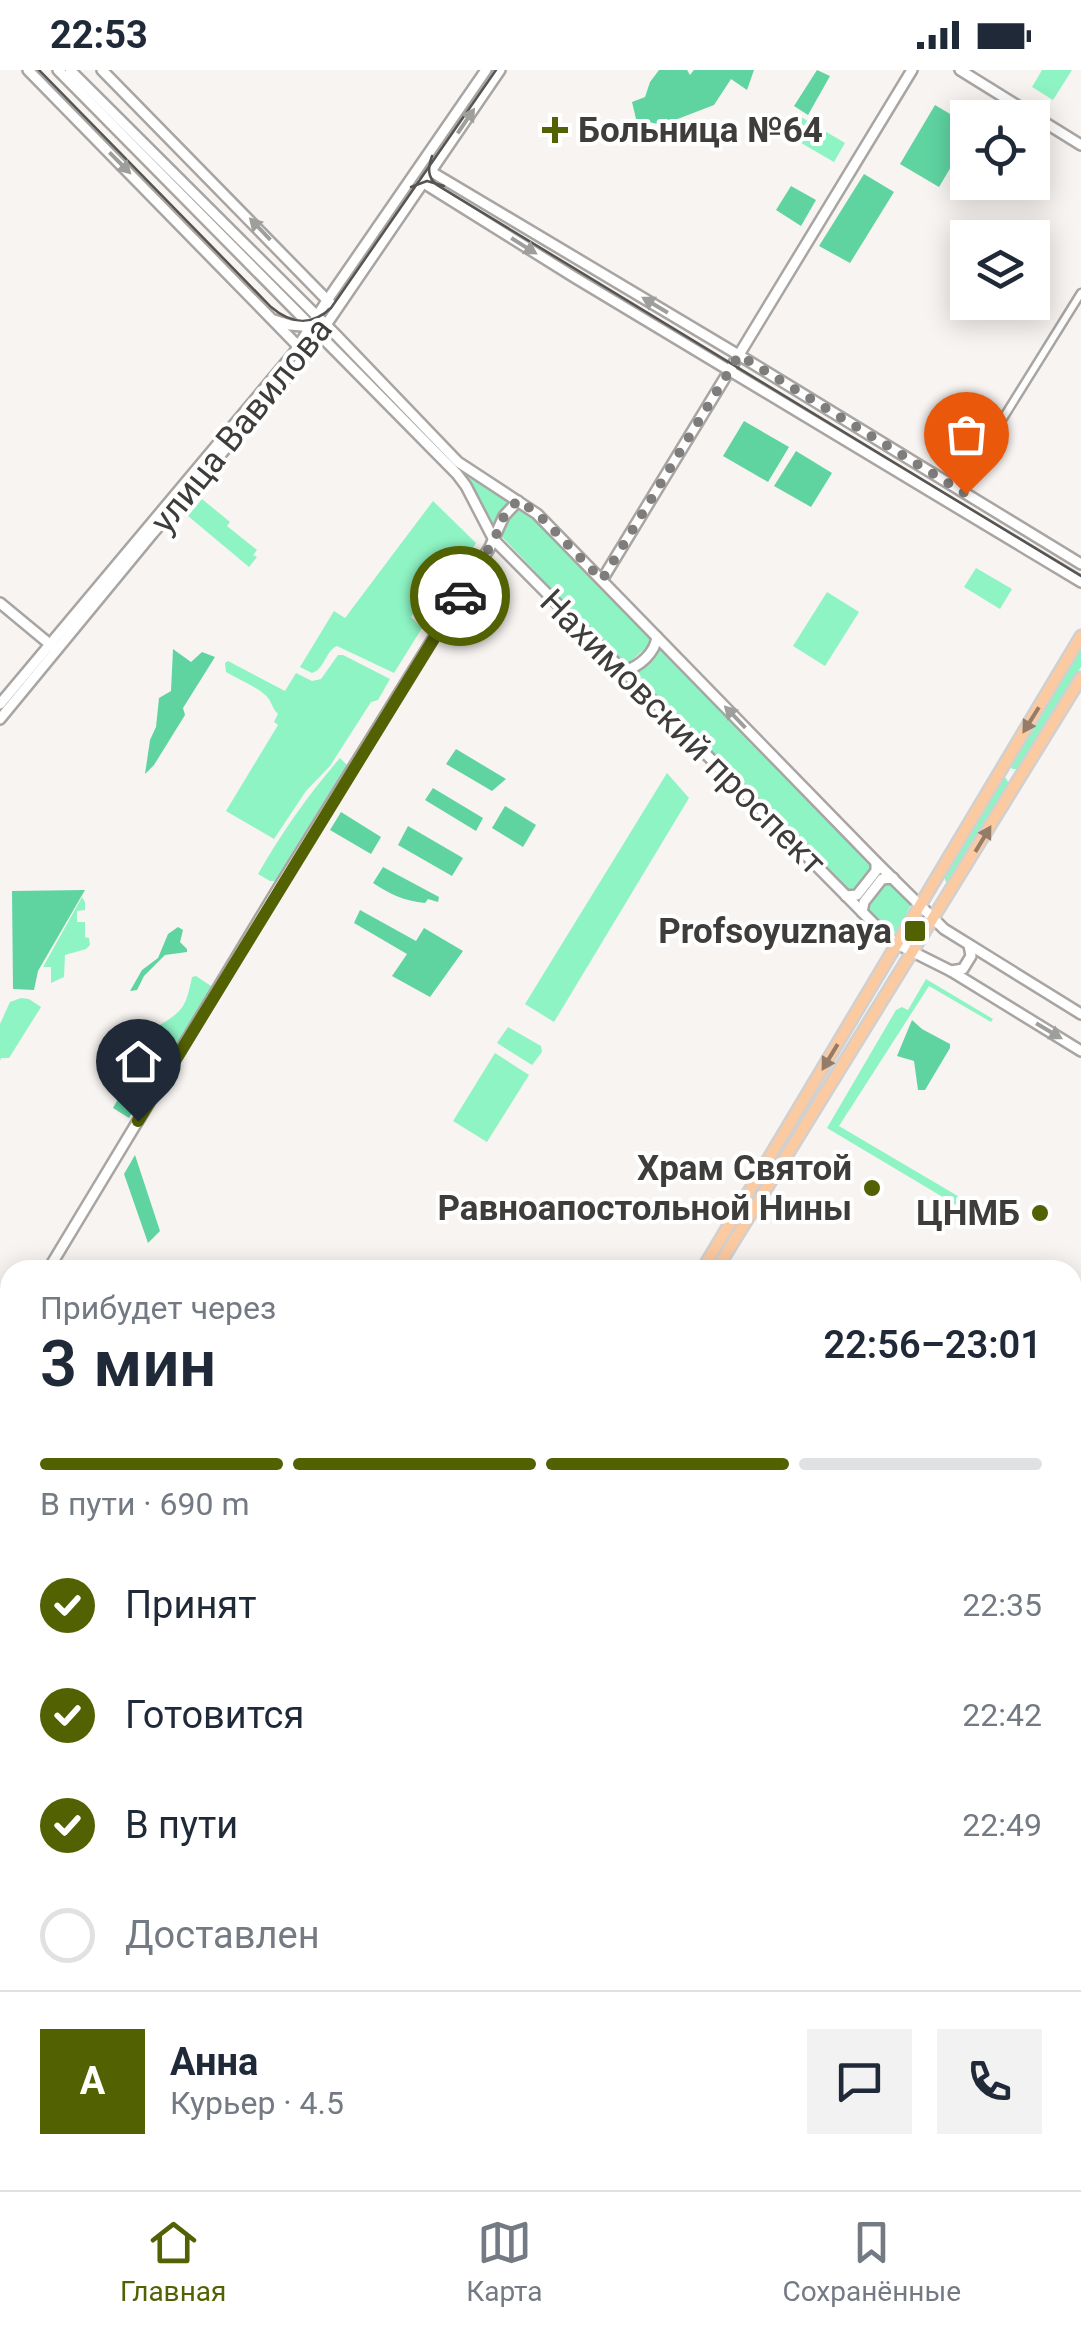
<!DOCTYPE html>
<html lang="ru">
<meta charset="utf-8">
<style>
:root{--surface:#fff;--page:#f2f2f3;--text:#1f2937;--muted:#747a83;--line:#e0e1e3;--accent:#526102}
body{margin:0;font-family:Roboto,sans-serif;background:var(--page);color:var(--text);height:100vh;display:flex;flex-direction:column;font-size:38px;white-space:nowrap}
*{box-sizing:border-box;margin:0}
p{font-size:32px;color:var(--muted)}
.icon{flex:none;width:55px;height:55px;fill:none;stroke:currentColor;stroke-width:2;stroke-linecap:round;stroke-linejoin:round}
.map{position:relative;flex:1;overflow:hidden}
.panel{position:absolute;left:0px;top:1190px;width:1082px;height:930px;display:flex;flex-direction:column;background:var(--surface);border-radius:30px 30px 0 0;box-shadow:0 5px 25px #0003}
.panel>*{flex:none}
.fabs{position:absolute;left:950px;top:30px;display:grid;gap:20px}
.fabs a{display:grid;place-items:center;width:100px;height:100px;border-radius:0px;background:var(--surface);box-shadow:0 5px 25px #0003;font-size:50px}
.pin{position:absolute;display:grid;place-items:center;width:85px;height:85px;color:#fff;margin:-102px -42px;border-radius:50% 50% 50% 0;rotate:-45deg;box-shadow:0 0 10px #0007}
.pin .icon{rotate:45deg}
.courier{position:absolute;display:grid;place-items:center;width:100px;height:100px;margin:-50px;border:8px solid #526102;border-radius:50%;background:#fff;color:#222;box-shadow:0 2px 12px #0007}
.overview em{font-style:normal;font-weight:600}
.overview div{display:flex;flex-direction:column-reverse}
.overview{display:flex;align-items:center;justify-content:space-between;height:170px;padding:0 40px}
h1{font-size:65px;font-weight:600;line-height:75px}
.bar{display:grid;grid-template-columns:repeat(4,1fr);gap:15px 10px;align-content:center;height:120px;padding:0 40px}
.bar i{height:12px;border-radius:8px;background:var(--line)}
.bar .active{background:var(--accent)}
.bar p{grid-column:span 4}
.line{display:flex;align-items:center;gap:25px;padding:0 40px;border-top:2px solid var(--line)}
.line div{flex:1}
.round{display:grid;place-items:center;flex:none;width:105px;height:105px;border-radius:0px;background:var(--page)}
ol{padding:0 40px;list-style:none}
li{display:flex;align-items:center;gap:30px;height:110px}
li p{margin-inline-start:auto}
li .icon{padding:10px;border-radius:50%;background:var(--accent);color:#fff;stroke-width:4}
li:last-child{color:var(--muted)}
li i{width:55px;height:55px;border:5px solid var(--line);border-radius:50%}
.status{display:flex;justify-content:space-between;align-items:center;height:70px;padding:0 50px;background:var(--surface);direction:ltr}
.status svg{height:28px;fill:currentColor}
.menu{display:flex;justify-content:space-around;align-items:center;height:140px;border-top:2px solid var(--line);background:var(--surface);font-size:28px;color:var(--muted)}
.menu a{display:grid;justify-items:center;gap:5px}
.menu .active{color:var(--accent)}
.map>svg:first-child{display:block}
.green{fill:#8ef4c4}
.forest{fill:#5fd4a1}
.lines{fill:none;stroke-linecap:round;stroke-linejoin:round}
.street-casing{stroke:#a8a5a2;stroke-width:11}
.secondary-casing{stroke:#a8a5a2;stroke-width:14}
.primary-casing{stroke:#d1d0d0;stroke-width:15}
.street{stroke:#fff;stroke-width:6}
.secondary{stroke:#fff;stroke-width:9}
.primary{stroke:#fccaa1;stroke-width:10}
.tram{stroke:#565553;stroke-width:2.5}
.oneway{fill:#9e9e9d}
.oneway2{fill:#947c69}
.done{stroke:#7f7d7b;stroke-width:10;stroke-dasharray:0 18}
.route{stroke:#526102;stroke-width:12}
.poi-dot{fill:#526102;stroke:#fff;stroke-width:4}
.labels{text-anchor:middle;stroke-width:8;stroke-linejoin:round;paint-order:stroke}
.poi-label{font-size:35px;font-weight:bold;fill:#3e3d3b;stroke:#fff;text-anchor:end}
.street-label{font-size:35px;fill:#3e3d3b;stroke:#fff}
</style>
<div class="status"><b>22:53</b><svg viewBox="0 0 49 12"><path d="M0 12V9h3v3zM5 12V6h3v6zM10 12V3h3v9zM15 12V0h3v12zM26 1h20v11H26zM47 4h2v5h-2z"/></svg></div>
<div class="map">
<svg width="1081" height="2120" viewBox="0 0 1081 2120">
<rect width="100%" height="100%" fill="#f8f4f1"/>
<g class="green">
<polygon points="1042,0 1072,0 1053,30 1032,17"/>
<polygon points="801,47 845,73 834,92 789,66"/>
<polygon points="460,401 510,432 498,453 491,453"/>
<polygon points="202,429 230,452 227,456 257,480 253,485 257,487 249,497 188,446"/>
<path d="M433,431L476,473L465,491L452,483L411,547L422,558L394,603L337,576C325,581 325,599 312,603L300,597L334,541L345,548Z"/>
<polygon points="519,440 534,450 650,565 651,573 629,593 622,592 501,466 512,444"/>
<polygon points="976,498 1012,519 1000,539 964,517"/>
<polygon points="827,522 859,542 825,596 793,576"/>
<polygon points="1081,576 1081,597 1019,699 1012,699 1010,693"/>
<polygon points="661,577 874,795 870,805 855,821 849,822 633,604"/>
<path d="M338,585H343L390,609L378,630L371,632L330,696L306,721L274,769L226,741L278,655L274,652L278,644C271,637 272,630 264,624C253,615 238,609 226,602L225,593L228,591L285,621L296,603L312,611L321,609Z"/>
<path d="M340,688L347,695L276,811H270L258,804C282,762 308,725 340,688Z"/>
<polygon points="667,703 689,728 554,952 525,934"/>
<polygon points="1000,708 1006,708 1009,714 951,811 946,812 944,807"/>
<polygon points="882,811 891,812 912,832 899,860 893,863 865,836"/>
<polygon points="82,827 85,832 85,840 77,841 77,852 85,852 85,867 89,868 90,875 86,879 65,885 64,907 51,913 51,897 43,897"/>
<path d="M196,906L214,918L178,978L157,963L156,960L158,956C184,941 186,936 192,907Z"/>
<polygon points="926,909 993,949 991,952 929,916 839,1056 985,1142 990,1134 1000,1142 993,1157 827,1058 896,940 902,937 908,940"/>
<polygon points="21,928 29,929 41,937 9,988 1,988 0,991 0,954 10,932"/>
<polygon points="508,957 541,976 542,982 532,995 497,973"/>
<polygon points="495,983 529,1005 487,1072 453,1051"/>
<polygon points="1072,1934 1081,1937 1081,2005 1074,2018 1072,2017"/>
</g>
<g class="forest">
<polygon points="659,0 687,0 690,5 694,0 754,0 747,20 731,9 714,35 662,55 636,49 632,32 645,27 650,12"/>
<polygon points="817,0 830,6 808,45 794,36"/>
<polygon points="935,35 967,54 967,70 939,117 900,94"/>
<polygon points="864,104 894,122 850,193 819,176"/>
<polygon points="791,116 816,130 801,156 776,140"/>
<polygon points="744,351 789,377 768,412 723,386"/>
<polygon points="796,381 832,403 811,437 774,416"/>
<polygon points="173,579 191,592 202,582 215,587 183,638 185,645 154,695 145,704 150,670 156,657 159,628 171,621"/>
<polygon points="456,679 506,709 492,721 446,694"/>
<polygon points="433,718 483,748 476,761 425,730"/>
<polygon points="505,736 536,755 523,777 492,758"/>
<polygon points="341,742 381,767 371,784 330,760"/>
<polygon points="408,756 463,788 452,806 398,775"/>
<path d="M383,797L439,827L438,832L428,829L425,833C404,831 390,824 373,813Z"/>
<polygon points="85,820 38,901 34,920 13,919 12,821"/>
<polygon points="360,840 416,871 424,858 463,881 430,927 392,906 407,884 354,853"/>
<polygon points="178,857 183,860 180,872 187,879 187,882 165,885 144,906 137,920 130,921 142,900 158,888 168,864"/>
<polygon points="912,950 922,959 950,974 950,978 925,1020 918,1020 914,991 897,986"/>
<polygon points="153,975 164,981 166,986 129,1048 113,1038 131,1006 126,997 127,990"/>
<polygon points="135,1085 160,1161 148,1173 124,1104"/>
</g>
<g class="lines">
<g class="street-casing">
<g id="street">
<polyline points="959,419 1081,223"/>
<polyline points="1072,1918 1081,1921"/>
</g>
</g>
<g class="secondary-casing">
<g id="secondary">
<polyline points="28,0 298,276"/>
<polyline points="58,0 457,404 466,416 494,470 884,864 897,874 951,901 1081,981"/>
<polyline points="70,0 336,265 458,392 537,444 876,792 944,859 1081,944"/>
<polyline points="102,0 331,234"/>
<polyline points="960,0 1081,75"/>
<polyline points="430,101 747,290 1081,494"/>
<polyline points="422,112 574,207 1081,512"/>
<polyline points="274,250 290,255 313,257"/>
<polyline points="602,510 912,0"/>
<polyline points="0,533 52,576"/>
<path d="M624,601C639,597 655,583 657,567"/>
<polyline points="0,634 294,283 328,229 486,0"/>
<polyline points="0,649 153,463 302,290 500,0"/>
<polyline points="846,826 857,825 876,801 876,792"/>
<polyline points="862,842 864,832 882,809 893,808"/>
<polyline points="951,901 963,899 971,886 969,875"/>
<polyline points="48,1200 276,822 490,477 504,446 518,431"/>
<polyline points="0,1278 10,1262"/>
<polyline points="0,1313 10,1319"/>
<polyline points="0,1378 10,1384"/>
<polyline points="1072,1677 1081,1663"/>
<polyline points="1072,1754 1081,1740"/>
<polyline points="1072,2031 1081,2036"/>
<polyline points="845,2120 848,2110"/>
</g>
</g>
<g class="primary-casing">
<g id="primary">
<polyline points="702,1200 1081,566"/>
<polyline points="716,1200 1081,608"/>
<polyline points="140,2120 146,2110"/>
<polyline points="160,2120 167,2110"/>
</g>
</g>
<use href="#street" class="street"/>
<use href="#secondary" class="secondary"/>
<use href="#primary" class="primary"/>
<g class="tram">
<path d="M39,0L271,237C291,254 312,256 331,238L496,0"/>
<path d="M432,86C428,98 427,107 437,115L1081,506"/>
<polyline points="411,117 427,111 444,116"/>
</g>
</g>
<defs><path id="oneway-solid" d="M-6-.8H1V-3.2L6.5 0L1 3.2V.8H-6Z" transform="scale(2.5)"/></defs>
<g class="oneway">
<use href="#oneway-solid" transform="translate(466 51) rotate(-56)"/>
<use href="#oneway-solid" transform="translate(120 93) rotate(45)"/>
<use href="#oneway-solid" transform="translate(260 159) rotate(-134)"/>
<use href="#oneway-solid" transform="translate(524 176) rotate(32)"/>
<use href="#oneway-solid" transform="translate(655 235) rotate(-149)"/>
<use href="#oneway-solid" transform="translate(735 647) rotate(-134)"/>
<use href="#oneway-solid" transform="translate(1049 961) rotate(31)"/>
</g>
<g class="oneway2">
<use href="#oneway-solid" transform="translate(1031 650) rotate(122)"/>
<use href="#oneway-solid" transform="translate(983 769) rotate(-59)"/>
<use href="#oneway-solid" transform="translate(830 987) rotate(121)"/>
</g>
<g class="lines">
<polyline class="done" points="460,526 494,470 504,446 518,430 538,444 602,510 739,285 966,424"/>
<polyline class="route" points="138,1051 460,526"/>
</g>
<g class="poi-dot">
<path d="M550 45h10v10h10v10h-10v10h-10v-10h-10v-10h10z"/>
<rect x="903" y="849" width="24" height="24" rx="5"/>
<circle cx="872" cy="1118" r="10"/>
<circle cx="1040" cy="1143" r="10"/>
</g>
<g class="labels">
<g class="poi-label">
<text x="578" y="72" text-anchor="start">Больница №64</text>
<text x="892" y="873">Profsoyuznaya</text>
<text x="852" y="1110">Храм Святой<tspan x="852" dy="40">Равноапостольной Нины</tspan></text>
<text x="1020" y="1155">ЦНМБ</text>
</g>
<g class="street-label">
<text transform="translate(241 355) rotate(-51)" y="12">улица Вавилова</text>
<text transform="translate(683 662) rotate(45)" y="12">Нахимовский проспект</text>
</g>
</g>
</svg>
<div class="fabs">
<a><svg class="icon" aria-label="locate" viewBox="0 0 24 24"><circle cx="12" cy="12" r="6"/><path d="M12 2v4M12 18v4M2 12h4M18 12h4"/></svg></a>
<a><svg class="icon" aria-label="layers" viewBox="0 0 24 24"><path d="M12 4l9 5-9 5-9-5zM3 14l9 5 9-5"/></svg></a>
</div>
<div class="pin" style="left:966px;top:424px;background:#ea580c"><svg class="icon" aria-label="bag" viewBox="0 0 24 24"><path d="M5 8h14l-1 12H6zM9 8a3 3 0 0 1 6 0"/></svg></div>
<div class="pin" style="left:138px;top:1051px;background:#1f2937"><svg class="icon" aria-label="home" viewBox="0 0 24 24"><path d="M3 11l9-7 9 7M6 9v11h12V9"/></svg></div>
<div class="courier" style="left:460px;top:526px"><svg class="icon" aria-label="car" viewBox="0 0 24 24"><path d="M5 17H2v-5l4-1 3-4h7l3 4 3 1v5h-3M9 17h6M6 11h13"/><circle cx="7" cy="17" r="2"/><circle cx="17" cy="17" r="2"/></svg></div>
<section class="panel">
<div class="overview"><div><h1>3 мин</h1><p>Прибудет через</p></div><em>22:56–23:01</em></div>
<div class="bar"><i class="active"></i><i class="active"></i><i class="active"></i><i></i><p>В пути · 690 m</p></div>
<ol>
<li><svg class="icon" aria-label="check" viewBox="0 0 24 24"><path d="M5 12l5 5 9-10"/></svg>Принят<p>22:35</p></li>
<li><svg class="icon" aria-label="check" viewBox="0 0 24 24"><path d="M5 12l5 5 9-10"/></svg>Готовится<p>22:42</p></li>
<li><svg class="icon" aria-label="check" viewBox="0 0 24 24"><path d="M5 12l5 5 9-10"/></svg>В пути<p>22:49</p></li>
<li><i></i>Доставлен</li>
</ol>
<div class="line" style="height:180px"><b class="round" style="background:var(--accent);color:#fff">А</b><div><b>Анна</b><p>Курьер · 4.5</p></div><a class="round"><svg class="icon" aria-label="chat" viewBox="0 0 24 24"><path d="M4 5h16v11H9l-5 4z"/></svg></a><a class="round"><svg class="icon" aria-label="phone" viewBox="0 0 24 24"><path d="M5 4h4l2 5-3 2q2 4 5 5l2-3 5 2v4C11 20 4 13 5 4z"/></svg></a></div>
</section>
</div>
<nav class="menu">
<a class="active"><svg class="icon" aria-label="home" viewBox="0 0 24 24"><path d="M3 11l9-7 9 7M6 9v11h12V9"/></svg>Главная</a>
<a><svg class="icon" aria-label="map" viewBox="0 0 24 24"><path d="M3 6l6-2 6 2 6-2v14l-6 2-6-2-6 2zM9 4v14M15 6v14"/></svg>Карта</a>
<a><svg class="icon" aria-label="saved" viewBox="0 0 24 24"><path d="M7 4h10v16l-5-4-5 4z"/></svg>Сохранённые</a>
</nav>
